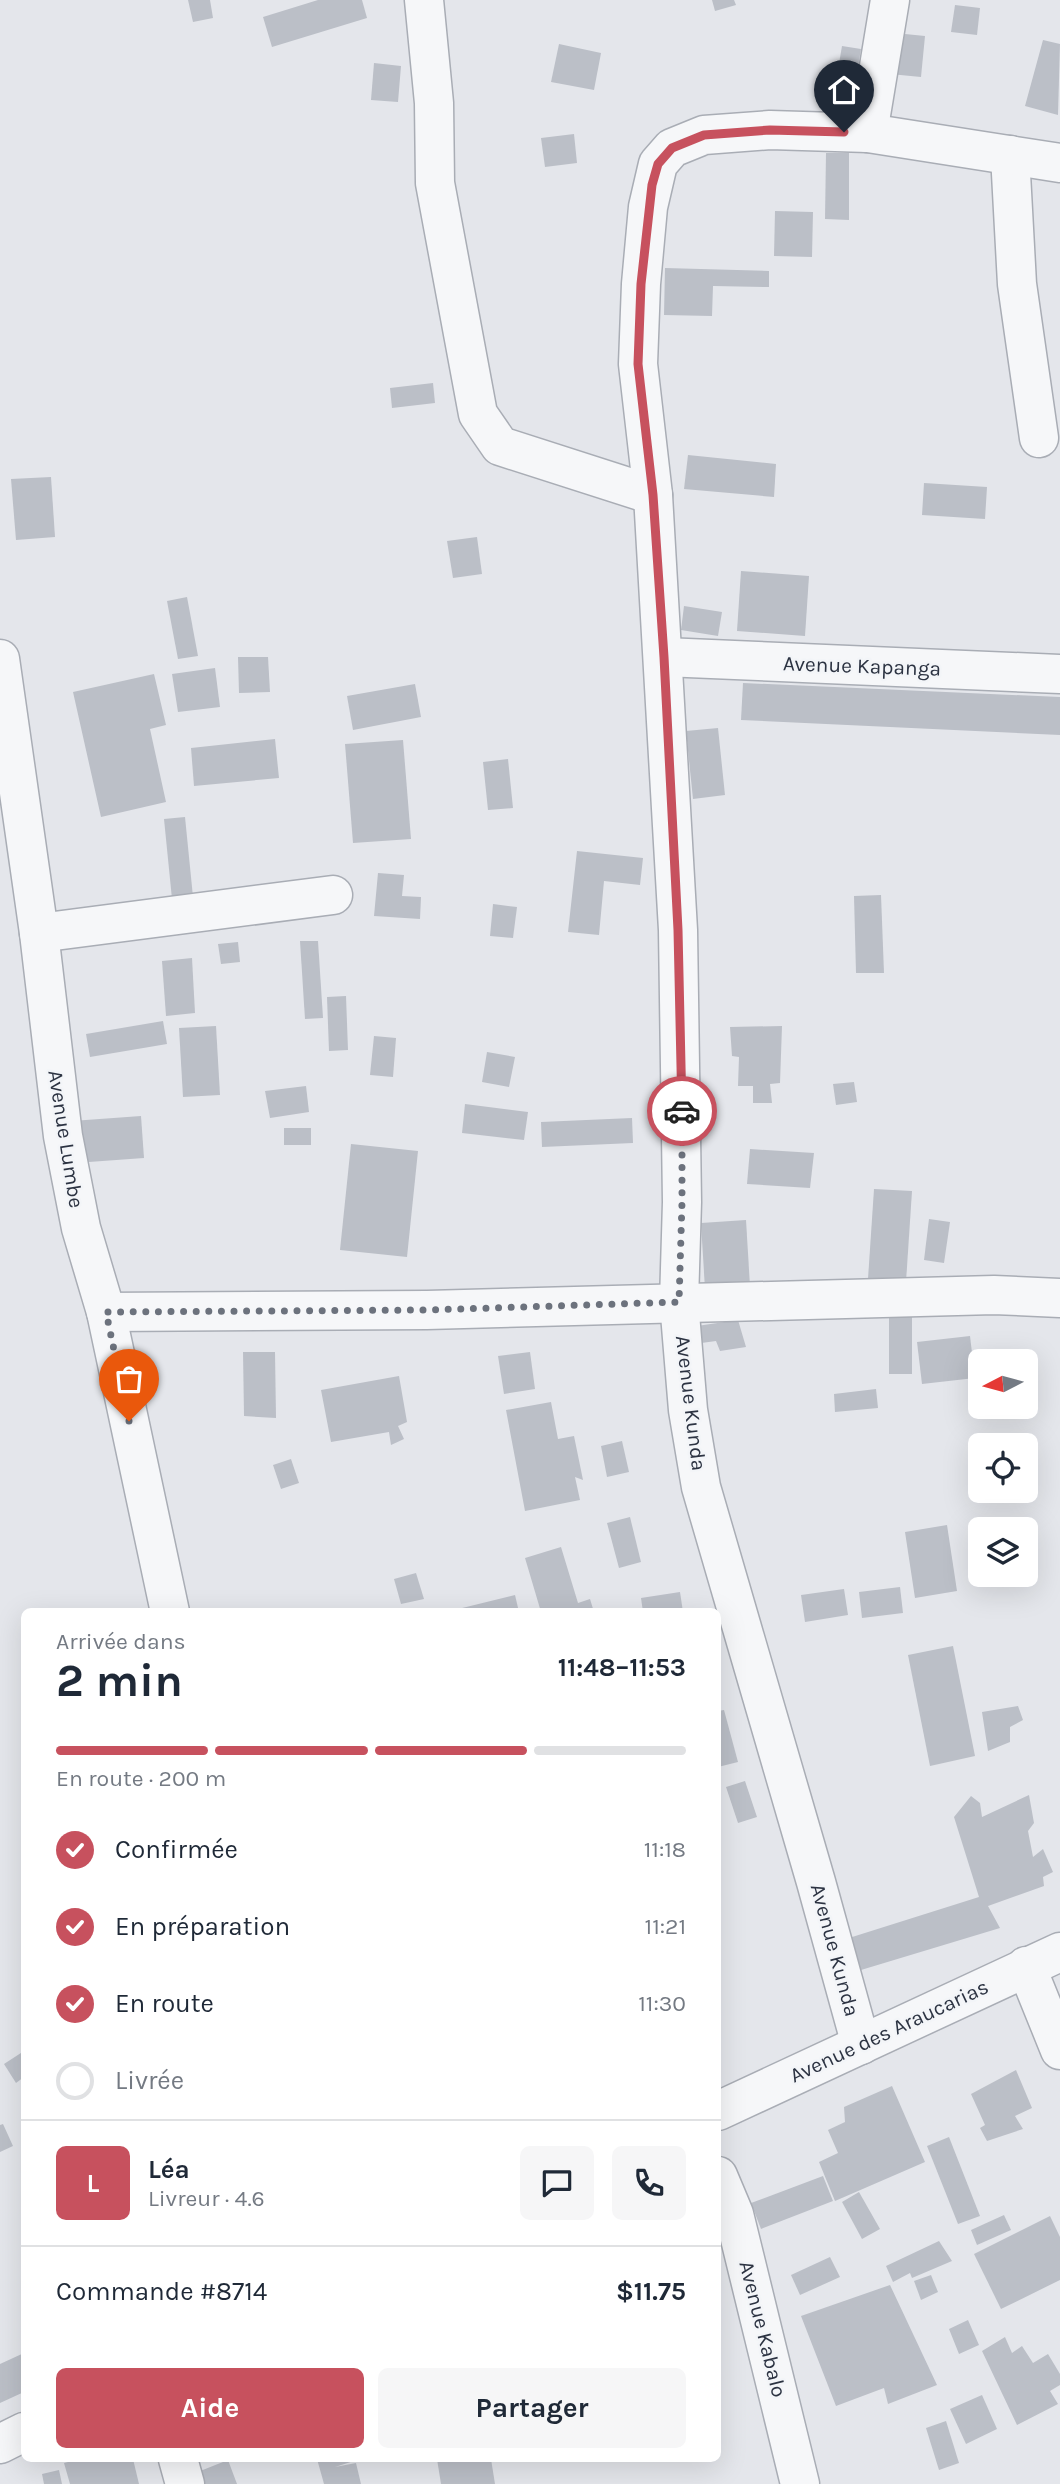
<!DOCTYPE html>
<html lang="fr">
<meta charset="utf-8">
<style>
:root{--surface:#fff;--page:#f6f6f7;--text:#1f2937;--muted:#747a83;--line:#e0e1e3;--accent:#c7515e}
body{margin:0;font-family:Karla,sans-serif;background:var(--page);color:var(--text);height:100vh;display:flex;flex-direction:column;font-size:26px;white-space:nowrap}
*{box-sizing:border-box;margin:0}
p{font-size:23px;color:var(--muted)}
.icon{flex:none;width:38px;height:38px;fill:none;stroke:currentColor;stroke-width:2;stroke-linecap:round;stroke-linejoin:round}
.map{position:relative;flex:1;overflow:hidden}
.sheet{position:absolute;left:21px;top:1608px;width:700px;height:854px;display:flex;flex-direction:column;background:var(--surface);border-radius:10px;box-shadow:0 7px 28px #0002}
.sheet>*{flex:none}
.needle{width:46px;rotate:264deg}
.fabs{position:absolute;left:968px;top:1349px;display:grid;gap:14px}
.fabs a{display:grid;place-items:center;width:70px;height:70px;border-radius:10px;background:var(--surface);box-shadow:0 7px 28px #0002;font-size:35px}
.pin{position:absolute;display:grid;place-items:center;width:60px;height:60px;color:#fff;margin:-72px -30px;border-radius:50% 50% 50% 0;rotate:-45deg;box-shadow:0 0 7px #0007}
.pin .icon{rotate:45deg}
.courier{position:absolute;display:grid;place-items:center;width:70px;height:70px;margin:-35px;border:5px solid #c7515e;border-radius:50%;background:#fff;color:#222;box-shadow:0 2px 9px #0007}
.summary em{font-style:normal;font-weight:700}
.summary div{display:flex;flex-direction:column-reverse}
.summary{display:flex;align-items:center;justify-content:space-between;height:119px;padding:0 35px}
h1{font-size:46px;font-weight:700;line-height:52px}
.bar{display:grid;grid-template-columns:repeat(4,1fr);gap:10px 7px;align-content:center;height:84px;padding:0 35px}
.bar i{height:9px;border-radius:5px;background:var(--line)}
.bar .selected{background:var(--accent)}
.bar p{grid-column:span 4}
.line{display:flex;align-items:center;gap:18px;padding:0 35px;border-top:2px solid var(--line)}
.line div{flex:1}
.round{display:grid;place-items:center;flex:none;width:74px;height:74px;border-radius:10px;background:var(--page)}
ol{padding:0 35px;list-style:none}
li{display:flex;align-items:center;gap:21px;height:77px}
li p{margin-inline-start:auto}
li .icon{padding:7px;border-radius:50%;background:var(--accent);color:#fff;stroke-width:4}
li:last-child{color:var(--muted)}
li i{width:38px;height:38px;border:4px solid var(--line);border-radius:50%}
.primary-button{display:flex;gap:14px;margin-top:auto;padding:14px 35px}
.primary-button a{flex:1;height:80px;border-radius:10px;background:var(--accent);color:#fff;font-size:28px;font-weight:700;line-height:80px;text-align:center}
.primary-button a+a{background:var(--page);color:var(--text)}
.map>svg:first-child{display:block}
.building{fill:#bbbfc7}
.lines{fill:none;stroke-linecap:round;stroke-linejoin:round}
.minor-casing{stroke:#a9adb5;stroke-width:41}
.minor{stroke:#f6f7f9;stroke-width:38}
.done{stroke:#6c727d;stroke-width:7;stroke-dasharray:0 12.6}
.route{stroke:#c7515e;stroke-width:9}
.labels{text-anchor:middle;stroke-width:5;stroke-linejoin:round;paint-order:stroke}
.street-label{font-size:21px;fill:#2c3342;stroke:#f3f5f8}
</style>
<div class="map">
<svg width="1060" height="2484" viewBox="0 0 1060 2484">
<rect width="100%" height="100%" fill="#e4e6eb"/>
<g class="building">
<polygon points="188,0 210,0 213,18 193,22"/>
<polygon points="318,0 362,0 367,18 272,47 263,17"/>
<polygon points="712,0 734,0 736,5 715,11"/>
<polygon points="955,5 980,8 977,35 951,32"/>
<polygon points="895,33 925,36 921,77 890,74"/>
<polygon points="1043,40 1060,44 1058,115 1025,106"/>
<polygon points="559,44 601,53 594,90 551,82"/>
<polygon points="842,46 861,49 855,85 836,81"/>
<polygon points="374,63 401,66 398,102 371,100"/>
<polygon points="574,134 577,163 545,167 541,138"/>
<polygon points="826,153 849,153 849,220 825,219"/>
<polygon points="775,211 813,212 812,257 774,256"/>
<polygon points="665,268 769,271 769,287 713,286 712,316 664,315"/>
<polygon points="433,383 435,403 392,408 390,388"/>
<polygon points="688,455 776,464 774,497 684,489"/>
<polygon points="51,477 55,537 16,540 11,479"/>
<polygon points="924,483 987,487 985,519 922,515"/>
<polygon points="477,537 482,574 453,578 447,541"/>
<polygon points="741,571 809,576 805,636 737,631"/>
<polygon points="187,597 198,656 178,659 167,601"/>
<polygon points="684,606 722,612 718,636 681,630"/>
<polygon points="238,657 268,657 270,692 239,693"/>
<polygon points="215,668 220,707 178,712 172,674"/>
<polygon points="154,674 166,725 150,729 166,802 101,817 73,692"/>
<polygon points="743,683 1060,697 1060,735 741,720"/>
<polygon points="415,684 421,717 353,730 347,696"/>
<polygon points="718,728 725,795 693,799 686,731"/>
<polygon points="275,739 279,778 194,786 191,748"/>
<polygon points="403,740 411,839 353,843 345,744"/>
<polygon points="508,759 513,808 488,810 483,762"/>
<polygon points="185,817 193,897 172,899 164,819"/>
<polygon points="577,851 643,858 640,885 604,881 599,935 568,932"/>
<polygon points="378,873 404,875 402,896 421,897 420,919 374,916"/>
<polygon points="881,895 884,973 856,973 854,896"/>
<polygon points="493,904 517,907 513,938 490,936"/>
<polygon points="300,941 318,941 323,1018 305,1019"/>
<polygon points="238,942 240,962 221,964 218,944"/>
<polygon points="192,958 195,1013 166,1016 162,961"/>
<polygon points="346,996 348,1050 329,1051 327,997"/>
<polygon points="163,1021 167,1044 90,1057 86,1034"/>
<polygon points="216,1026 220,1095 183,1097 179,1028"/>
<polygon points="782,1026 780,1083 770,1084 772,1103 753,1103 753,1086 738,1086 739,1057 732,1056 730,1027"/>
<polygon points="374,1036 396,1038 393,1077 370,1075"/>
<polygon points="487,1052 515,1057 509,1087 482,1082"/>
<polygon points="854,1082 857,1102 836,1105 833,1084"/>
<polygon points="306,1086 309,1112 270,1118 265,1091"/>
<polygon points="465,1104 528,1112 524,1140 462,1133"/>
<polygon points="141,1116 144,1158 75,1163 72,1121"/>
<polygon points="632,1118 633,1143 542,1147 541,1122"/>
<rect x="284" y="1128" width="27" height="17"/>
<polygon points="351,1144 418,1151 407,1257 340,1250"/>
<polygon points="750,1149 814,1153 810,1188 747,1184"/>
<polygon points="874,1189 912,1191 906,1282 868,1279"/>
<polygon points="929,1219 950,1222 944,1263 924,1260"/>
<polygon points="746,1220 750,1286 705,1289 701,1223"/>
<rect x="889" y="1313" width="23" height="61"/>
<polygon points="738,1320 746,1347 720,1351 716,1341 694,1344 690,1327"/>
<polygon points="970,1336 975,1378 922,1384 917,1342"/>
<polygon points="243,1352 275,1352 276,1418 244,1416"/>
<polygon points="530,1352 535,1389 504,1394 498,1356"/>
<polygon points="399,1376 407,1422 398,1426 404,1439 391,1445 389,1432 331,1442 321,1390"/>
<polygon points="876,1389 878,1408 835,1412 834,1394"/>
<polygon points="551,1402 558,1439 574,1436 583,1480 575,1477 580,1500 525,1511 506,1410"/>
<polygon points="622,1441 629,1472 607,1477 601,1446"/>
<polygon points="291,1459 299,1483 281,1489 273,1465"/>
<polygon points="630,1517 641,1562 619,1568 607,1523"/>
<polygon points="947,1525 957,1591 915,1598 905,1532"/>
<polygon points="561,1547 578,1603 590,1599 594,1612 541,1612 525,1558"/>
<polygon points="416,1573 424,1599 401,1604 394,1579"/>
<polygon points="900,1587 903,1613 862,1618 859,1592"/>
<polygon points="844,1589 848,1615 805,1622 801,1595"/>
<polygon points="680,1592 683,1612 643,1612 641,1598"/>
<polygon points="515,1595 519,1612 450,1612 450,1611"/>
<polygon points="953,1646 975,1756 930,1766 908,1655"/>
<polygon points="1018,1706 1023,1720 1010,1727 1010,1742 988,1751 982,1712"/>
<polygon points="724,1710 738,1762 718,1767 718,1711"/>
<polygon points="745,1781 757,1817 738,1823 726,1787"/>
<polygon points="1029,1795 1034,1823 1028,1831 1033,1857 1043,1849 1053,1872 1043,1877 1044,1886 988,1906 1000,1928 861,1970 849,1938 979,1897 954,1817 971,1796 980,1803 982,1817"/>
<polygon points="24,2051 24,2077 16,2083 4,2064"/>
<polygon points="1016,2070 1032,2108 1015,2116 1023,2129 987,2141 980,2128 985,2125 971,2094"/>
<polygon points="892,2086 925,2162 835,2201 819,2162 838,2153 828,2130 845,2122 844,2107"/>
<polygon points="3,2124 13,2146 0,2152 0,2125"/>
<polygon points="949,2137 980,2216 958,2224 927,2146"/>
<polygon points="823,2176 833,2201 761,2229 751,2203"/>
<polygon points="859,2192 880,2229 862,2239 842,2202"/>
<polygon points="1004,2215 1011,2230 977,2245 971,2230"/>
<polygon points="1050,2216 1060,2237 1060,2280 1001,2309 974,2254"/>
<polygon points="939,2241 952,2261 912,2278 910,2273 893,2282 886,2266"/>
<polygon points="830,2257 840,2277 800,2295 791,2275"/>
<polygon points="931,2275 938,2292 921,2300 914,2281"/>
<polygon points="890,2285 937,2385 888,2404 884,2388 836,2406 801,2316"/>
<polygon points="968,2320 979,2345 959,2354 949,2329"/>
<polygon points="1005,2337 1012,2353 1022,2346 1033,2363 1048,2354 1060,2374 1060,2385 1050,2391 1058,2404 1017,2425 982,2351"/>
<polygon points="24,2353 24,2392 0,2403 0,2364"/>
<polygon points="982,2395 997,2429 966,2444 950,2409"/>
<polygon points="946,2421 959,2463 939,2470 926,2428"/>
<polygon points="80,2459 133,2459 139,2484 70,2484 64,2463"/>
<polygon points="317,2459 360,2459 335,2467 356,2463 361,2484 324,2484"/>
<polygon points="437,2459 491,2459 495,2484 441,2484"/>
<polygon points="228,2460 237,2484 188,2484 185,2477"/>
<polygon points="59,2470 62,2484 44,2484 42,2474"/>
</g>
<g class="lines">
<g class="minor-casing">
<g id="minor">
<polyline points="424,0 434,103 435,183 478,414 500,446 653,495"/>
<polyline points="868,133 890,0"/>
<polyline points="1010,155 1017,284 1039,438"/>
<polyline points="664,657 1060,674"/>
<polyline points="0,659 39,933 63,1136 81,1228 106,1312 170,1612"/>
<polyline points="39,933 333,895"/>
<polyline points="106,1312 427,1310 994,1295 1060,1298"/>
<polyline points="1026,1966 1060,2050"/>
<polyline points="861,2045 816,1882 701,1487 688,1410 679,1302 682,1202 678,930 653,495 638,364 641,284 648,207 658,164 672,148 704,135 770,130 868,133 1060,163"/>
<polyline points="718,2111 1060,1952"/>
<polyline points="718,2176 734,2214 800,2484"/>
<polyline points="0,2444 24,2432"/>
<polyline points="178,2459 185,2484"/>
</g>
</g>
<use href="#minor" class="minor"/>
</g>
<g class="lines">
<polyline class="done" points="129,1421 106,1312 427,1310 679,1302 682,1202 682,1111"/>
<polyline class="route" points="682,1111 678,930 664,657 653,495 638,364 641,284 652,185 658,164 672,148 704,135 770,130 844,132"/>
</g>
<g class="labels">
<g class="street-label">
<text transform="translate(862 666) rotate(2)" y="7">Avenue Kapanga</text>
<text transform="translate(66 1139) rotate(81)" y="7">Avenue Lumbe</text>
<text transform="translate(691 1403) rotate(83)" y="7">Avenue Kunda</text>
<text transform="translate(835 1950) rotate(75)" y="7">Avenue Kunda</text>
<text transform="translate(889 2031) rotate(-25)" y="7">Avenue des Araucarias</text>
<text transform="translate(763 2329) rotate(76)" y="7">Avenue Kabalo</text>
</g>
</g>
</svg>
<div class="fabs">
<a><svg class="needle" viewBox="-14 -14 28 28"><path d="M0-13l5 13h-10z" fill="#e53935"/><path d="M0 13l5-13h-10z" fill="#747a83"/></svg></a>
<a><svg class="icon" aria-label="locate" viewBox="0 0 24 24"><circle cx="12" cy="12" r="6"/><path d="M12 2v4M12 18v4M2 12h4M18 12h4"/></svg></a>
<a><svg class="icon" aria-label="layers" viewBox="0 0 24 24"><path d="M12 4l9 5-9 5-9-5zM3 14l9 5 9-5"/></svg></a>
</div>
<div class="pin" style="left:129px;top:1421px;background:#ea580c"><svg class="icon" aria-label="bag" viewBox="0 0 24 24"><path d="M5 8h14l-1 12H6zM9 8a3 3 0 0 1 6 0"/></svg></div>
<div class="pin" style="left:844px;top:132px;background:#1f2937"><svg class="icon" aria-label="home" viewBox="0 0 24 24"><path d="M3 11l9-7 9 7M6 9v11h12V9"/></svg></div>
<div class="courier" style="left:682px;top:1111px"><svg class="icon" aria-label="car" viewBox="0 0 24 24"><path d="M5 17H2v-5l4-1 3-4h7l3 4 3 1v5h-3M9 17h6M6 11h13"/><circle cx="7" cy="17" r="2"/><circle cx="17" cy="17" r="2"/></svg></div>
<section class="sheet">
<div class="summary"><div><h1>2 min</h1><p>Arrivée dans</p></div><em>11:48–11:53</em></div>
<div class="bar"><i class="selected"></i><i class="selected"></i><i class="selected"></i><i></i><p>En route · 200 m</p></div>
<ol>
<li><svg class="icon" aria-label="check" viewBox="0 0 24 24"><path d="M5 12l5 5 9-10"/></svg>Confirmée<p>11:18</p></li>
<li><svg class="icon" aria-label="check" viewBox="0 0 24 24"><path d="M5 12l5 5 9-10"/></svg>En préparation<p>11:21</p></li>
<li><svg class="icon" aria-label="check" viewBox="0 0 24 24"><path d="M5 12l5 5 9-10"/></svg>En route<p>11:30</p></li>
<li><i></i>Livrée</li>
</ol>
<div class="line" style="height:126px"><b class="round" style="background:var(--accent);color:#fff">L</b><div><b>Léa</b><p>Livreur · 4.6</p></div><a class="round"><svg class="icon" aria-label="chat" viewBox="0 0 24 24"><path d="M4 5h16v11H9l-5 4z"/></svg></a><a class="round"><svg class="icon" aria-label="phone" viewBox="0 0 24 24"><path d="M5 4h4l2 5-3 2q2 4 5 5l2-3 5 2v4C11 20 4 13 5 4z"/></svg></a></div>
<div class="line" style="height:91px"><div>Commande #8714</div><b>$11.75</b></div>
<div class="primary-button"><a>Aide</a><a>Partager</a></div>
</section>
</div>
